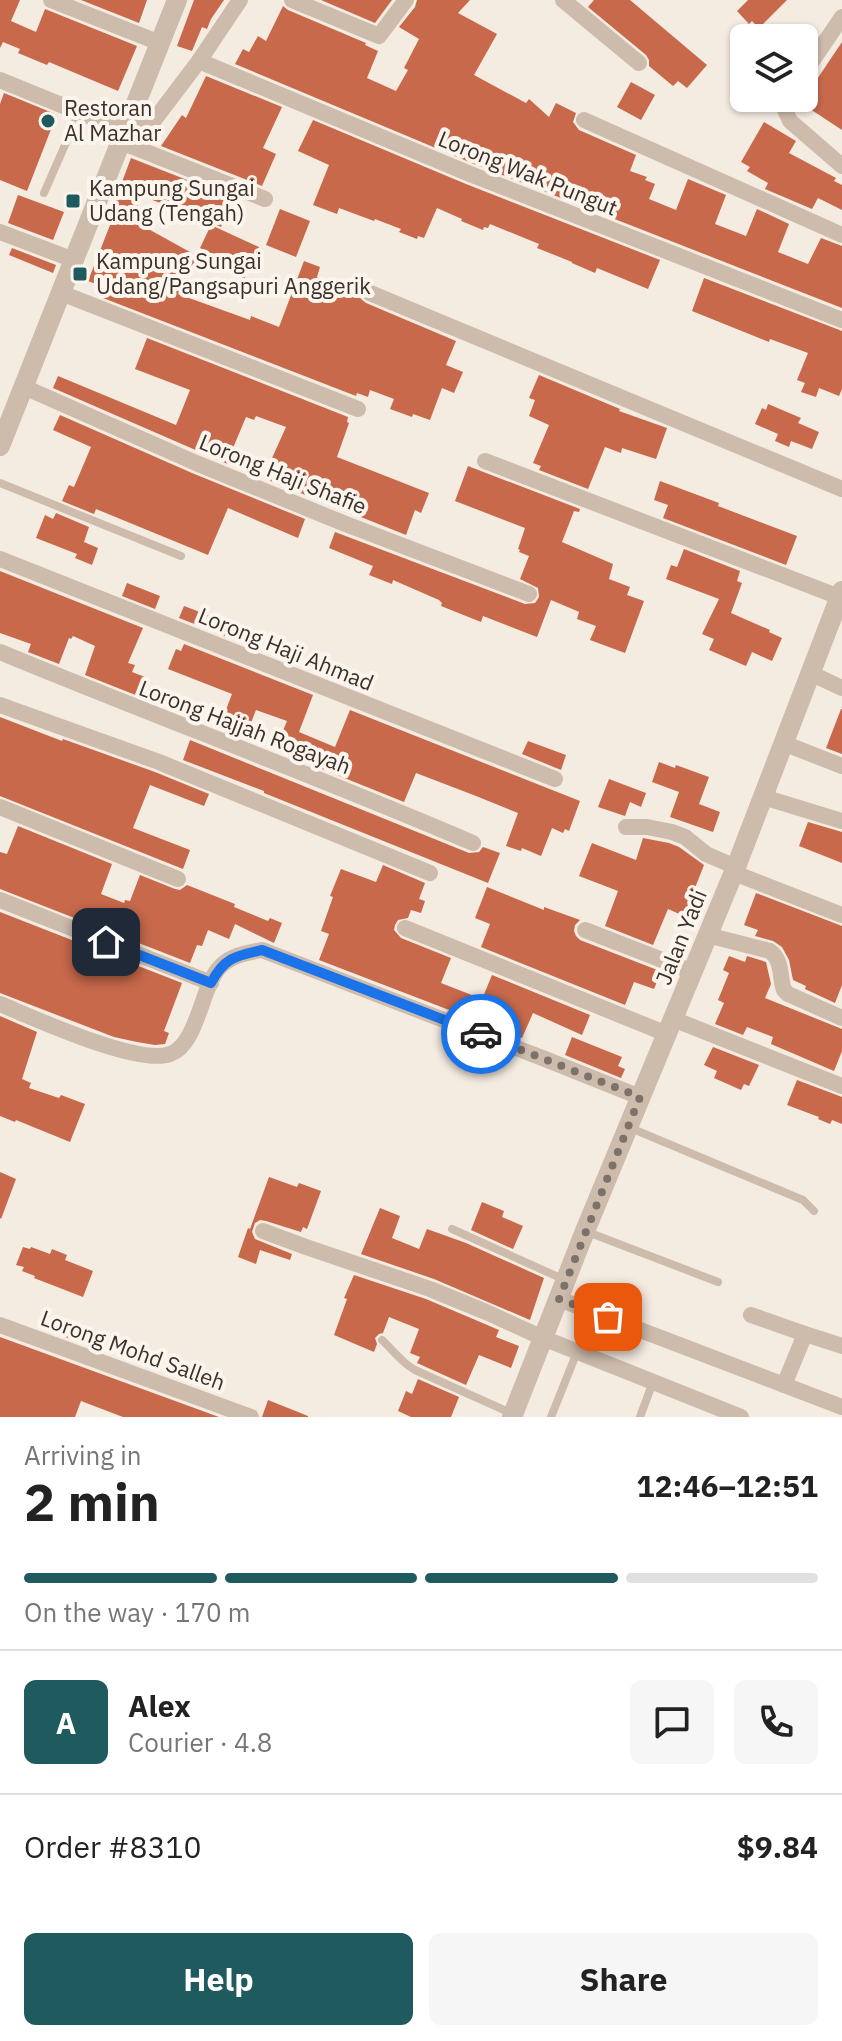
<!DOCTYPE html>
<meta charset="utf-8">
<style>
:root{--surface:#fff;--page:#f6f6f6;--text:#222;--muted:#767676;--line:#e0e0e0;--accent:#1f5a5e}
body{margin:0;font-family:"IBM Plex Sans",sans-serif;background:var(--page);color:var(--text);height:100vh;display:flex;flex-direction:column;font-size:30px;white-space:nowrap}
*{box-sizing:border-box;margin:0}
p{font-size:26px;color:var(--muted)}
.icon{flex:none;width:44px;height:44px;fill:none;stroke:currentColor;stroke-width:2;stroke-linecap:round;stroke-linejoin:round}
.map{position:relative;height:1417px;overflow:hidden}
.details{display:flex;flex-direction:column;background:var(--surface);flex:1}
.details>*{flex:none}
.fabs{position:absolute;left:730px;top:24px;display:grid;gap:16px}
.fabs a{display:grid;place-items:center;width:88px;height:88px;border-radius:12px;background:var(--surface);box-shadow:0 2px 6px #0004;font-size:40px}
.pin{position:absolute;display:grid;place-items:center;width:68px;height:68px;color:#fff;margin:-34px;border-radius:16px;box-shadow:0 4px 12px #0006}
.courier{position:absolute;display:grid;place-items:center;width:80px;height:80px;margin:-40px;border:6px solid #1a73e8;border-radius:50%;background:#fff;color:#222;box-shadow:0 2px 10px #0007}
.summary em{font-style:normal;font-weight:700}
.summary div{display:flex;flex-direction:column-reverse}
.summary{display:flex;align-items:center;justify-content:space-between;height:136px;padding:0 24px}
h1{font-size:52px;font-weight:700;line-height:60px}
.bar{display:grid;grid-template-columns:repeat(4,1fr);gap:12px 8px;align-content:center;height:96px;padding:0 24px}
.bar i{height:10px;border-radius:6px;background:var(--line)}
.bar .selected{background:var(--accent)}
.bar p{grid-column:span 4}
.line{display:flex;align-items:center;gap:20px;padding:0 24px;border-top:2px solid var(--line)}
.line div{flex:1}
.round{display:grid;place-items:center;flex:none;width:84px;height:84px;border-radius:12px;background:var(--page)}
.action{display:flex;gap:16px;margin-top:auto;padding:16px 24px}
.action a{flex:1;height:92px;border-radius:12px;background:var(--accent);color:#fff;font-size:32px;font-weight:700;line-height:92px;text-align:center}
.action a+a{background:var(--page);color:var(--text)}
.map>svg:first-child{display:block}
.building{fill:#c8694b}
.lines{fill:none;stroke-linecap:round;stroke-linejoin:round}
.service{stroke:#cdbbac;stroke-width:8}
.minor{stroke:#cdbbac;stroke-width:16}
.tertiary{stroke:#cdbbac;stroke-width:20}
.done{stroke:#7c716b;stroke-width:8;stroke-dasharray:0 14.4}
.route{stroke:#1a73e8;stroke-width:10}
.poi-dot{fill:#1f5a5e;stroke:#fbf5ee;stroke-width:3}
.labels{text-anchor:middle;stroke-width:8;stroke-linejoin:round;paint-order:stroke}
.poi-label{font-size:22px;fill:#3b302b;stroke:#fbf5ee;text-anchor:start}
.street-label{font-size:22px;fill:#3b302b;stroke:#fbf5ee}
</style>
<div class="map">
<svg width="842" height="1417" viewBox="0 0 842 1417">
<rect width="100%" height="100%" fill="#f4ebe1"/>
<g class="building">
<polygon points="0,0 20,0 11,21 36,32 45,9 137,46 118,91 49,62 47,65 18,53 20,49 3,42 0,48"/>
<polygon points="81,0 147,0 139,23"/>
<polygon points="194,0 224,0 211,19 207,29 202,27 192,51 177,46"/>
<polygon points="321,0 392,0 375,23"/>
<polygon points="417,0 470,0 458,13 497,34 474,75 526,103 529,99 549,117 556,103 576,113 573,122 579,130 636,155 630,171 647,177 645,180 655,184 649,199 676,210 688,179 726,195 715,224 746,236 757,209 789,224 778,252 808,264 821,238 842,246 842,308 474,164 235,64 243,49 249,52 258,36 266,41 283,6 288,10 366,43 365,45 378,51 367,78 396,91 408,70 404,68 419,39 399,27 415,7"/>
<polygon points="594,0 630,0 707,65 687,88 678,81 673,86 649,66 649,60 646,55 588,7"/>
<polygon points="748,0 787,0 759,28 752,21 749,24 737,11"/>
<polygon points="842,42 842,130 801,103"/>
<polygon points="206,76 282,107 263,148 276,154 262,186 161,146 182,115 186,118"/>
<polygon points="631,82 655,95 641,120 617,107"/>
<polygon points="4,93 53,113 55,119 27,191 0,180 0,104"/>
<polygon points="313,120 466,184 660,260 648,289 597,268 595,273 572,263 572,262 537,248 539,244 490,224 488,228 484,227 483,230 461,221 462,219 437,208 424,238 418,236 417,239 399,232 401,229 375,219 374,221 339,208 337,214 313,205 329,165 298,151"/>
<polygon points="764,122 796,141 789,153 836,178 834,181 842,185 842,210 818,198 812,209 765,189 768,183 747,171 750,167 741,162"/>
<polygon points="131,158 233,198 221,227 169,203 168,206 142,196 132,220 199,257 178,294 250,320 251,316 279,327 304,261 320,267 317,277 359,294 361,299 366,303 456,341 446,365 463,372 454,393 442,388 430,420 413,414 412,417 390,409 394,399 370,390 368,397 357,393 356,396 103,298 106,288 88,281 114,215 107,212 116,189 119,190"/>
<polygon points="18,195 64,212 53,240 8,223"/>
<polygon points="280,209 310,221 296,257 266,245"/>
<polygon points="211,225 259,247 244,279 223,269 227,261 200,248"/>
<polygon points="12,248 56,265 53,273 9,255"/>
<polygon points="704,278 842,331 842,389 839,396 819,388 816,397 801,392 805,383 797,380 808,353 770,339 769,342 692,311"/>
<polygon points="147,338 348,417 347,422 349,423 337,457 429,493 421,513 415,510 406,535 263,478 286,427 256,416 254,420 246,417 233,448 236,449 230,465 53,388 58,376 176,425 190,390 135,369"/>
<polygon points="539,375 620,409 619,411 667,428 656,459 622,448 621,453 605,447 588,489 539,470 541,466 533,463 549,425 529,416 535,400 529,398"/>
<polygon points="768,404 801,418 798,423 819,432 812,449 791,441 789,447 775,441 778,434 755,424 762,408 766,410"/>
<polygon points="60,415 192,473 305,519 298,538 228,508 208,555 96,509 94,514 62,501 69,485 74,487 91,447 53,430"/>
<polygon points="468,466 580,509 579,512 574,511 562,542 613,564 609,579 630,587 627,595 644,601 625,653 590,640 596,626 577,619 579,612 577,611 551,600 537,637 483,616 481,622 441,606 442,603 439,600 393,580 392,584 369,575 373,566 329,548 335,532 525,604 535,603 539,597 538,588 520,579 529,556 519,552 520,550 518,549 525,528 455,501"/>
<polygon points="660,481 719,503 718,506 797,536 786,565 663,518 668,505 654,500"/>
<polygon points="56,513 89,527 84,542 98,548 92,565 75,558 77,554 36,538 45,515 53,519"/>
<polygon points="684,549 740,571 737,581 742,583 731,613 770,630 769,632 782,638 772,661 752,652 746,666 709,650 714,639 702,634 719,599 666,579 671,565 677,567"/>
<polygon points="0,571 143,628 128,663 135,665 132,672 145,677 138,696 85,675 95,646 73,636 71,639 69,638 59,664 28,652 31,644 0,633"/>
<polygon points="127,583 160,596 155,609 122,596"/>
<polygon points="184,606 229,623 228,625 250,633 246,644 179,618"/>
<polygon points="184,644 313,695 299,732 335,747 350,710 580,801 569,831 565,829 563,833 552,828 541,856 522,848 521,851 506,846 518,813 476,796 416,773 404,802 275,750 287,721 256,710 245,738 219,728 232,694 168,669 176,649 181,651"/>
<polygon points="841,709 842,709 842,754 826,748"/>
<polygon points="0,717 62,741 63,739 155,772 209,794 204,806 150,785 133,828 190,850 183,869 0,796"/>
<polygon points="190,740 469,853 479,852 483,847 500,853 488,883 264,793 264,791 183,760"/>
<polygon points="528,741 566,755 561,770 522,754"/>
<polygon points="659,762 675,768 676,765 709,777 699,804 720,812 713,832 670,817 679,792 652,782"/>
<polygon points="609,779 646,793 641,807 630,802 625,816 598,807"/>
<polygon points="808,822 842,832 842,863 799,846"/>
<polygon points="18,826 112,864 101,894 124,903 125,900 130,901 140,875 175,889 180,890 187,885 235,904 234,907 268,921 270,918 282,923 274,943 235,924 229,939 208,930 202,946 197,945 190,963 0,889 0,852 7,854"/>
<polygon points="643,838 669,843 679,847 704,865 684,916 668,909 653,945 605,926 618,891 579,876 592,843 636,860"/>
<polygon points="383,865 425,883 419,899 425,901 421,913 411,910 408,918 398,920 395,925 394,930 401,938 451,958 441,983 482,999 492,975 590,1015 582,1035 533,1013 522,1038 319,960 329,934 321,931 333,897 330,896 341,869 376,882"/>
<polygon points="487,887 544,910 544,907 580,920 575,925 574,931 576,936 580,940 665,973 664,976 660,974 654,989 634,982 625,1005 481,947 490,924 475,918"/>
<polygon points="756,893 842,926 842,985 835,1003 805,989 806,986 793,980 789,960 782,947 773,941 755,936 758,930 744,925"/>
<polygon points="0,912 182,983 164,1031 169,1033 165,1044 155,1045 137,1042 114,1037 0,993"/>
<polygon points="729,956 745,962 747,956 766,962 771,984 765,998 842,1029 842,1051 834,1071 771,1044 773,1037 747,1027 743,1035 715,1024 724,1003 718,1000 729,973 723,970"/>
<polygon points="0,1016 37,1032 22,1079 31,1083 29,1088 59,1098 61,1095 85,1104 70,1142 16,1120 15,1122 0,1116"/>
<polygon points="572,1037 622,1057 618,1066 625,1069 621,1078 565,1055"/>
<polygon points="713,1047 759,1065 749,1086 744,1084 741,1090 714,1078 717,1071 704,1065"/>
<polygon points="797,1080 842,1097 842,1124 832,1120 830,1124 818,1119 819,1117 787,1105"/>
<polygon points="0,1172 16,1179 1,1219 0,1218"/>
<polygon points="269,1177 297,1187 299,1183 321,1191 307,1229 303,1227 301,1232 266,1221 260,1220 255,1223 252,1232 255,1239 292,1254 290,1260 260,1250 256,1264 238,1257 248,1228 250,1229"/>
<polygon points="482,1202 504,1211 502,1217 523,1226 513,1249 471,1230"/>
<polygon points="380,1208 400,1216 392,1238 419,1249 427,1229 466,1243 544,1278 530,1320 434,1279 361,1254"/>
<polygon points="23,1247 30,1249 31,1247 50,1254 52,1249 67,1255 65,1260 93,1271 83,1297 34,1278 35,1276 22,1271 24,1267 16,1265"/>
<polygon points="354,1275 426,1299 499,1330 496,1337 519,1346 511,1368 479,1355 466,1385 417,1363 420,1357 410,1353 419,1329 389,1317 383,1333 379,1334 375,1338 377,1344 374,1352 334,1335 347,1299 344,1298"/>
<polygon points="63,1327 94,1336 90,1346 60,1335"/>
<polygon points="0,1337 219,1417 123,1417 81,1401 75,1417 0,1417"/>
<polygon points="418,1379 459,1397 451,1417 411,1417 398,1411 406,1391 412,1394"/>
<polygon points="268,1400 308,1416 308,1417 262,1417"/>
</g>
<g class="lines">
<g class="service">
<polyline points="44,193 79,113"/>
<polyline points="0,483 181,556"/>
<polyline points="628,1127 803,1200 814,1211"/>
<polyline points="452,1229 565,1280"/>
<polyline points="585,1231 718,1282"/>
<path d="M382,1340C393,1350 402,1363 415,1370L513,1414"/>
<polyline points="551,1417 577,1352"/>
<polyline points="640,1417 653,1382"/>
</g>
<g class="minor">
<polyline points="51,0 160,43"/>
<polyline points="292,0 379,36 406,0"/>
<polyline points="563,0 639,63"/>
<polyline points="199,61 470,174 842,320"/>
<polyline points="804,73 842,17"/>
<polyline points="0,80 125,131 134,130 152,123 199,61 240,0"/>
<polyline points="788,98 785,110 790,121 842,166"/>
<polyline points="584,120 842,235"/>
<polyline points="121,142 265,199"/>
<polyline points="0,232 74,260"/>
<polyline points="61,293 358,409"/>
<polyline points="370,293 842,489"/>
<polyline points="24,387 196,463 343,523 529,594"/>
<polyline points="485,461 842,598"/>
<polyline points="0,559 555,779"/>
<path d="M0,652C157,717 317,776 473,843"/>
<polyline points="810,673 842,688"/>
<polyline points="0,705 159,762 430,873"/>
<polyline points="783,743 842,766"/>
<polyline points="763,797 842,821"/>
<polyline points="0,807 178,879"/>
<polyline points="626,827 647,827 672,832 685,837 706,854 736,867"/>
<polyline points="734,873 842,915"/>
<polyline points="0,900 211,983"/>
<polyline points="405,928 667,1034"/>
<polyline points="585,930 693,972"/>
<path d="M707,935L770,951C783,961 779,976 784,990L788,994L842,1018"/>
<path d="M0,1004C34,1018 138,1066 170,1054C199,1044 201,983 222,965C233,955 247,953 262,950L545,1059L640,1097"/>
<polyline points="673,1019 842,1086"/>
<polyline points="263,1231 306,1247 430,1289 486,1312 543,1338 741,1417"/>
<polyline points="559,1299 842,1407"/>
<polyline points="751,1315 805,1334 784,1385"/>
<polyline points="0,1325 251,1417"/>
<polyline points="805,1334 842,1346"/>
</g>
<g class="tertiary">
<polyline points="0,446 177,0"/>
<polyline points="512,1417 585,1231 736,867 842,591"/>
</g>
</g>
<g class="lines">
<polyline class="done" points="481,1034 640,1097 559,1299 608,1317"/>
<path class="route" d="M106,942L211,983C224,958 235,956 262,950L481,1034"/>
</g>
<g class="poi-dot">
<circle cx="48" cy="121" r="8"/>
<rect x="65" y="193" width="16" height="16" rx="4"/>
<rect x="72" y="266" width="16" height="16" rx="4"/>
</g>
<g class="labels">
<g class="poi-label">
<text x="64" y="116">Restoran<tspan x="64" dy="25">Al Mazhar</tspan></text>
<text x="89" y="196">Kampung Sungai<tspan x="89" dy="25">Udang (Tengah)</tspan></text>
<text x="96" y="269">Kampung Sungai<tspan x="96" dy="25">Udang/Pangsapuri Anggerik</tspan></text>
</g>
<g class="street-label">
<text transform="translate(528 173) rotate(22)" y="8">Lorong Wak Pungut</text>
<text transform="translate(283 474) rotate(22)" y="8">Lorong Haji Shafie</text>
<text transform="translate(286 649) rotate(22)" y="8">Lorong Haji Ahmad</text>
<text transform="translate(245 727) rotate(21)" y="8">Lorong Hajjah Rogayah</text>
<text transform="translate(681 937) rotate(-68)" y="8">Jalan Yadi</text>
<text transform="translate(133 1350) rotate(20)" y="8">Lorong Mohd Salleh</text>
</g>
</g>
</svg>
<div class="fabs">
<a><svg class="icon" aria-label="layers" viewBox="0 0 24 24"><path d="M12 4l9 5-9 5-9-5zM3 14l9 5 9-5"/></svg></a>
</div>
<div class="pin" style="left:608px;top:1317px;background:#ea580c"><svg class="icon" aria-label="bag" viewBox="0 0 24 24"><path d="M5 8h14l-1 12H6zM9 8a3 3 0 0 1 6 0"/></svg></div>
<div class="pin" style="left:106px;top:942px;background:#1f2937"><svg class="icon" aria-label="home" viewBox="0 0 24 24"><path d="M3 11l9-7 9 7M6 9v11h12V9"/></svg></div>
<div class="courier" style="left:481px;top:1034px"><svg class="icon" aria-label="car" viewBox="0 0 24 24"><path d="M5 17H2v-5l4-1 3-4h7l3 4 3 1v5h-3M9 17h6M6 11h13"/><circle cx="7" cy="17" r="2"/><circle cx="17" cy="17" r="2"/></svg></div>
</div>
<section class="details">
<div class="summary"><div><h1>2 min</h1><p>Arriving in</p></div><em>12:46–12:51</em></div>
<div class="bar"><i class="selected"></i><i class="selected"></i><i class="selected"></i><i></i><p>On the way · 170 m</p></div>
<div class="line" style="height:144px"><b class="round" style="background:var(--accent);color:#fff">A</b><div><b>Alex</b><p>Courier · 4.8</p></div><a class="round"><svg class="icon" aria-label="chat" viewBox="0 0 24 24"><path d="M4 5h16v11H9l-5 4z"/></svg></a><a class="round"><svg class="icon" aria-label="phone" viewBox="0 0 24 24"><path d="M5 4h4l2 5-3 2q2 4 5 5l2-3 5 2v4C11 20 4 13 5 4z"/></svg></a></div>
<div class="line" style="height:104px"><div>Order #8310</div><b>$9.84</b></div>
<div class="action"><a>Help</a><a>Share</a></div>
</section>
